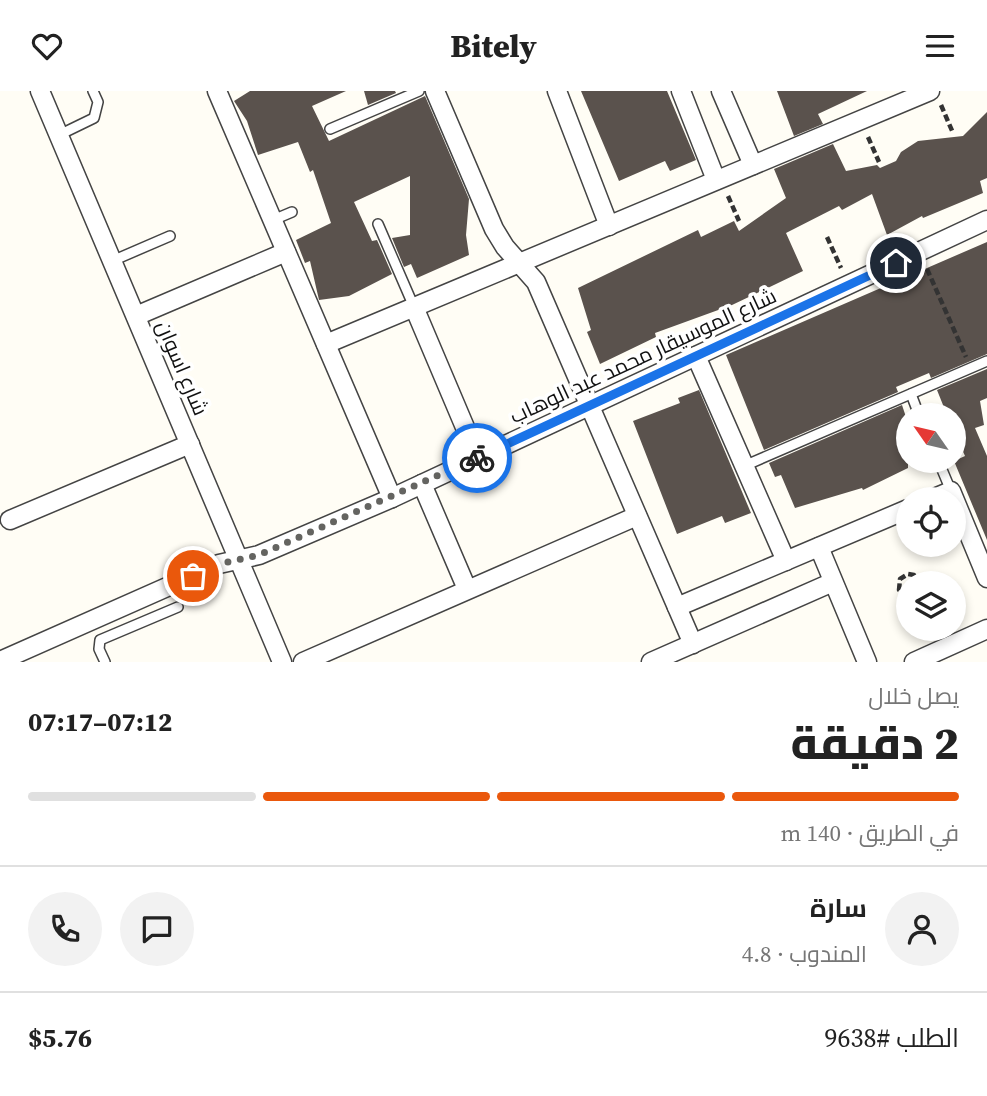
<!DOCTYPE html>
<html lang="ar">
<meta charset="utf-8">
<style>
:root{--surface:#fff;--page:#f2f2f2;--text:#222;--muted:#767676;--line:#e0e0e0;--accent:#ea580c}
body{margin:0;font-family:"Source Serif 4",Cairo,serif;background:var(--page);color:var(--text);direction:rtl;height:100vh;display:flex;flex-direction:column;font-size:26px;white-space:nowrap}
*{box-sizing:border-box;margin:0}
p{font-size:23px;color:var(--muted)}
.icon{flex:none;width:38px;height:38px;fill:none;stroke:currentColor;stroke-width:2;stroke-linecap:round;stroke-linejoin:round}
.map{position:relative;height:571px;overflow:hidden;direction:ltr}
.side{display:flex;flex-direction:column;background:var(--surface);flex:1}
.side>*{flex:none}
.needle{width:46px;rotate:304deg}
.controls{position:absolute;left:896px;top:312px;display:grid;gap:14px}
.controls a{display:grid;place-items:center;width:70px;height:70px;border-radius:50%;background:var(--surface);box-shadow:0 4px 10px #0003;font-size:35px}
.pin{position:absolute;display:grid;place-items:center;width:60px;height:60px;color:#fff;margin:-30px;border:4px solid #fff;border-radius:50%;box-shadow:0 2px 7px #0007}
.courier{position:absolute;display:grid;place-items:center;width:70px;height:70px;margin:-35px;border:5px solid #1a73e8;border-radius:50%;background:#fff;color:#222;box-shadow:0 2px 9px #0007}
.summary em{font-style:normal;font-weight:800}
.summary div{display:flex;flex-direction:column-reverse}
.summary{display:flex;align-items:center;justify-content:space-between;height:119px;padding:0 28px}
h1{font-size:46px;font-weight:800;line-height:52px}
.bar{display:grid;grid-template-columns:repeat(4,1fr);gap:10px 7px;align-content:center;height:84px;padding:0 28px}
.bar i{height:9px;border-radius:5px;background:var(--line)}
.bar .active{background:var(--accent)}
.bar p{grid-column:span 4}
.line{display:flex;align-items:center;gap:18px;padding:0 28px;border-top:2px solid var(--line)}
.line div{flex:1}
.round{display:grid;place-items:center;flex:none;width:74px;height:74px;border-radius:37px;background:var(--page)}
header{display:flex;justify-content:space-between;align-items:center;height:91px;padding:0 28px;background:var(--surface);font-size:32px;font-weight:800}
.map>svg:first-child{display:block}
.building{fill:#5a524d}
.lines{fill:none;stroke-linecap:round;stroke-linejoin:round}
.lane-casing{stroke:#444;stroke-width:12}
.street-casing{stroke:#444;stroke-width:21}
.path{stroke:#333;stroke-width:4.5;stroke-dasharray:7 3.5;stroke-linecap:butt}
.lane{stroke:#fff;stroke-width:9}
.street{stroke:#fff;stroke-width:18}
.done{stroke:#646461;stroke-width:7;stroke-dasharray:0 12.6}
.route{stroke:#1a73e8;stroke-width:9}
.labels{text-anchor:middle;stroke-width:7;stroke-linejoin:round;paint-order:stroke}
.street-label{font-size:21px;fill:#111;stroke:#fff}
</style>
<header><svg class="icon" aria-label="menu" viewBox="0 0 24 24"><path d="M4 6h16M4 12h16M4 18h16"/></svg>Bitely<svg class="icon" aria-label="heart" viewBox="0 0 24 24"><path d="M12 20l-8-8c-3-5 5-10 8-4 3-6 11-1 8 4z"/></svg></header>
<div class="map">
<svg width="987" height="571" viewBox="0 0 987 571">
<rect width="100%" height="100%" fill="#fffdf5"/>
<g class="building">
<polygon points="250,0 346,0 312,15 329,50 425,5 469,108 466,144 469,164 417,187 411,173 404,176 392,147 410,144 410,85 354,111 372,150 377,149 392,183 349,205 319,209 310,170 305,172 296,149 331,132 313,79 310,81 298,51 258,64 247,30 234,10"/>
<polygon points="364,0 395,0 396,2 368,14"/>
<polygon points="581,0 667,0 696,69 670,80 665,70 619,90"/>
<polygon points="777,0 867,0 818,23 823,33 794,45"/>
<polygon points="987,21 987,87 980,90 983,102 923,127 922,125 887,144 872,103 842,119 839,115 786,142 803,180 732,214 655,242 656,246 600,273 587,241 591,239 578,197 698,139 701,146 734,130 739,140 786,107 774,78 833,53 846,80 877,74 880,77 896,70 901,61 918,50 963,45"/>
<polygon points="987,151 987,263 931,287 929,282 896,296 898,301 764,359 726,264"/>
<polygon points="987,278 987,307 980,310 984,334 975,337 987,365 987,449 954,370 965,365 954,340 954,324 947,324 937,299"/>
<polygon points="699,299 751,422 725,432 722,425 677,443 633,330 680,312 678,307"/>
<polygon points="902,314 908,332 908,377 863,399 862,397 795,417 781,384 775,386 769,372"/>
</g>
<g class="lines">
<g class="lane-casing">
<g id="lane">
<polyline points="330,38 419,0"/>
<polyline points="59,44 94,27 98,11 93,0"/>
<polyline points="273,129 292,121"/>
<polyline points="378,133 414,216"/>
<polyline points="112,170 170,145"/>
<polyline points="911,303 919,324"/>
<polyline points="938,369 951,400"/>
<polyline points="744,375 987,270"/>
<polyline points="105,571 99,558 100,549 178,516"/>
</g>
</g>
<g class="street-casing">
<g id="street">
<polyline points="40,0 282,571"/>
<polyline points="217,0 392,407"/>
<polyline points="435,0 494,138 505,156 536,191 693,553"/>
<polyline points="557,0 609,135"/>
<polyline points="681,0 716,89"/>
<polyline points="721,0 753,74"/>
<polyline points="414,216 478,367"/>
<polyline points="136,225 286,161"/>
<polyline points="326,253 930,0"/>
<polyline points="696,265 786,470"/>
<polyline points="422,393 467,498"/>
<polyline points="932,408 951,400 987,487"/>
<polyline points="10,429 190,353"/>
<polyline points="819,456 867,571"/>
<polyline points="677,516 908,418"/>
<polyline points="0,570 219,473 259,464 392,407 987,129"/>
<polyline points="303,571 637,425"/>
<polyline points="651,571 833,491"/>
<polyline points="914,571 987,538"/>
</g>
</g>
<g class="path">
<polyline points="941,14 953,42"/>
<polyline points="868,46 879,71"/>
<polyline points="728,105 739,130"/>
<polyline points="827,146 841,177"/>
<polyline points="927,178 966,266"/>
<polyline points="908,505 899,499 900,488 908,483 914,484 920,492"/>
</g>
<use href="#lane" class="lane"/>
<use href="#street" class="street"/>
</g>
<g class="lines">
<polyline class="done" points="193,485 219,473 259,464 477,367"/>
<polyline class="route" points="477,367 896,172"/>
</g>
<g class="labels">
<g class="street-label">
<text transform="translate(643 265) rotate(-25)" y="7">شارع الموسيقار محمد عبد الوهاب</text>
<text transform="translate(182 277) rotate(67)" y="7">شارع اسوان</text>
</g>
</g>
</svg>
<div class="controls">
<a><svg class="needle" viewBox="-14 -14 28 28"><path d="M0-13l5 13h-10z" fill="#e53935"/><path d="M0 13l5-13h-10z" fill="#767676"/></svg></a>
<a><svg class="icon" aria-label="locate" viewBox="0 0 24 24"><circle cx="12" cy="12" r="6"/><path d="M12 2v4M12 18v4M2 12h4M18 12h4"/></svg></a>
<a><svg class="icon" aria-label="layers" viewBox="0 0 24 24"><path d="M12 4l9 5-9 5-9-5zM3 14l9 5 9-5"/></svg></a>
</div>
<div class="pin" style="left:193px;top:485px;background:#ea580c"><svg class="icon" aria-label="bag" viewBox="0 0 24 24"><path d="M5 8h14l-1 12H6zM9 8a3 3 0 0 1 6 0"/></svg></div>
<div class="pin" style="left:896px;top:172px;background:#1f2937"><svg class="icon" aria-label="home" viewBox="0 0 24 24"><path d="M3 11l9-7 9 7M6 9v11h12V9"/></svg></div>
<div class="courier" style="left:477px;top:367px"><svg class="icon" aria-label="bike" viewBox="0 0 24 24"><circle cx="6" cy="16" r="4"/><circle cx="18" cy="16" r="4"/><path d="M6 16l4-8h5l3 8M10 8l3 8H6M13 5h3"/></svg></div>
</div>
<section class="side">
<div class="summary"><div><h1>2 دقيقة</h1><p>يصل خلال</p></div><em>07:12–07:17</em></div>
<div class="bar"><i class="active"></i><i class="active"></i><i class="active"></i><i></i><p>في الطريق · 140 m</p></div>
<div class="line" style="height:126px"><a class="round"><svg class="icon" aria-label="person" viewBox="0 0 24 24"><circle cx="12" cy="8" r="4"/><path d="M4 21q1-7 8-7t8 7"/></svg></a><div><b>سارة</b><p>المندوب · 4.8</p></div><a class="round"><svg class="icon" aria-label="chat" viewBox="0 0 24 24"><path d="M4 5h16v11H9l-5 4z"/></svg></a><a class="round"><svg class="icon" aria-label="phone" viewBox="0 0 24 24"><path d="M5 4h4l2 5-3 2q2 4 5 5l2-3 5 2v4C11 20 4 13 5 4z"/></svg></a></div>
<div class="line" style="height:91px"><div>الطلب #9638</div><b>$5.76</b></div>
</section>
